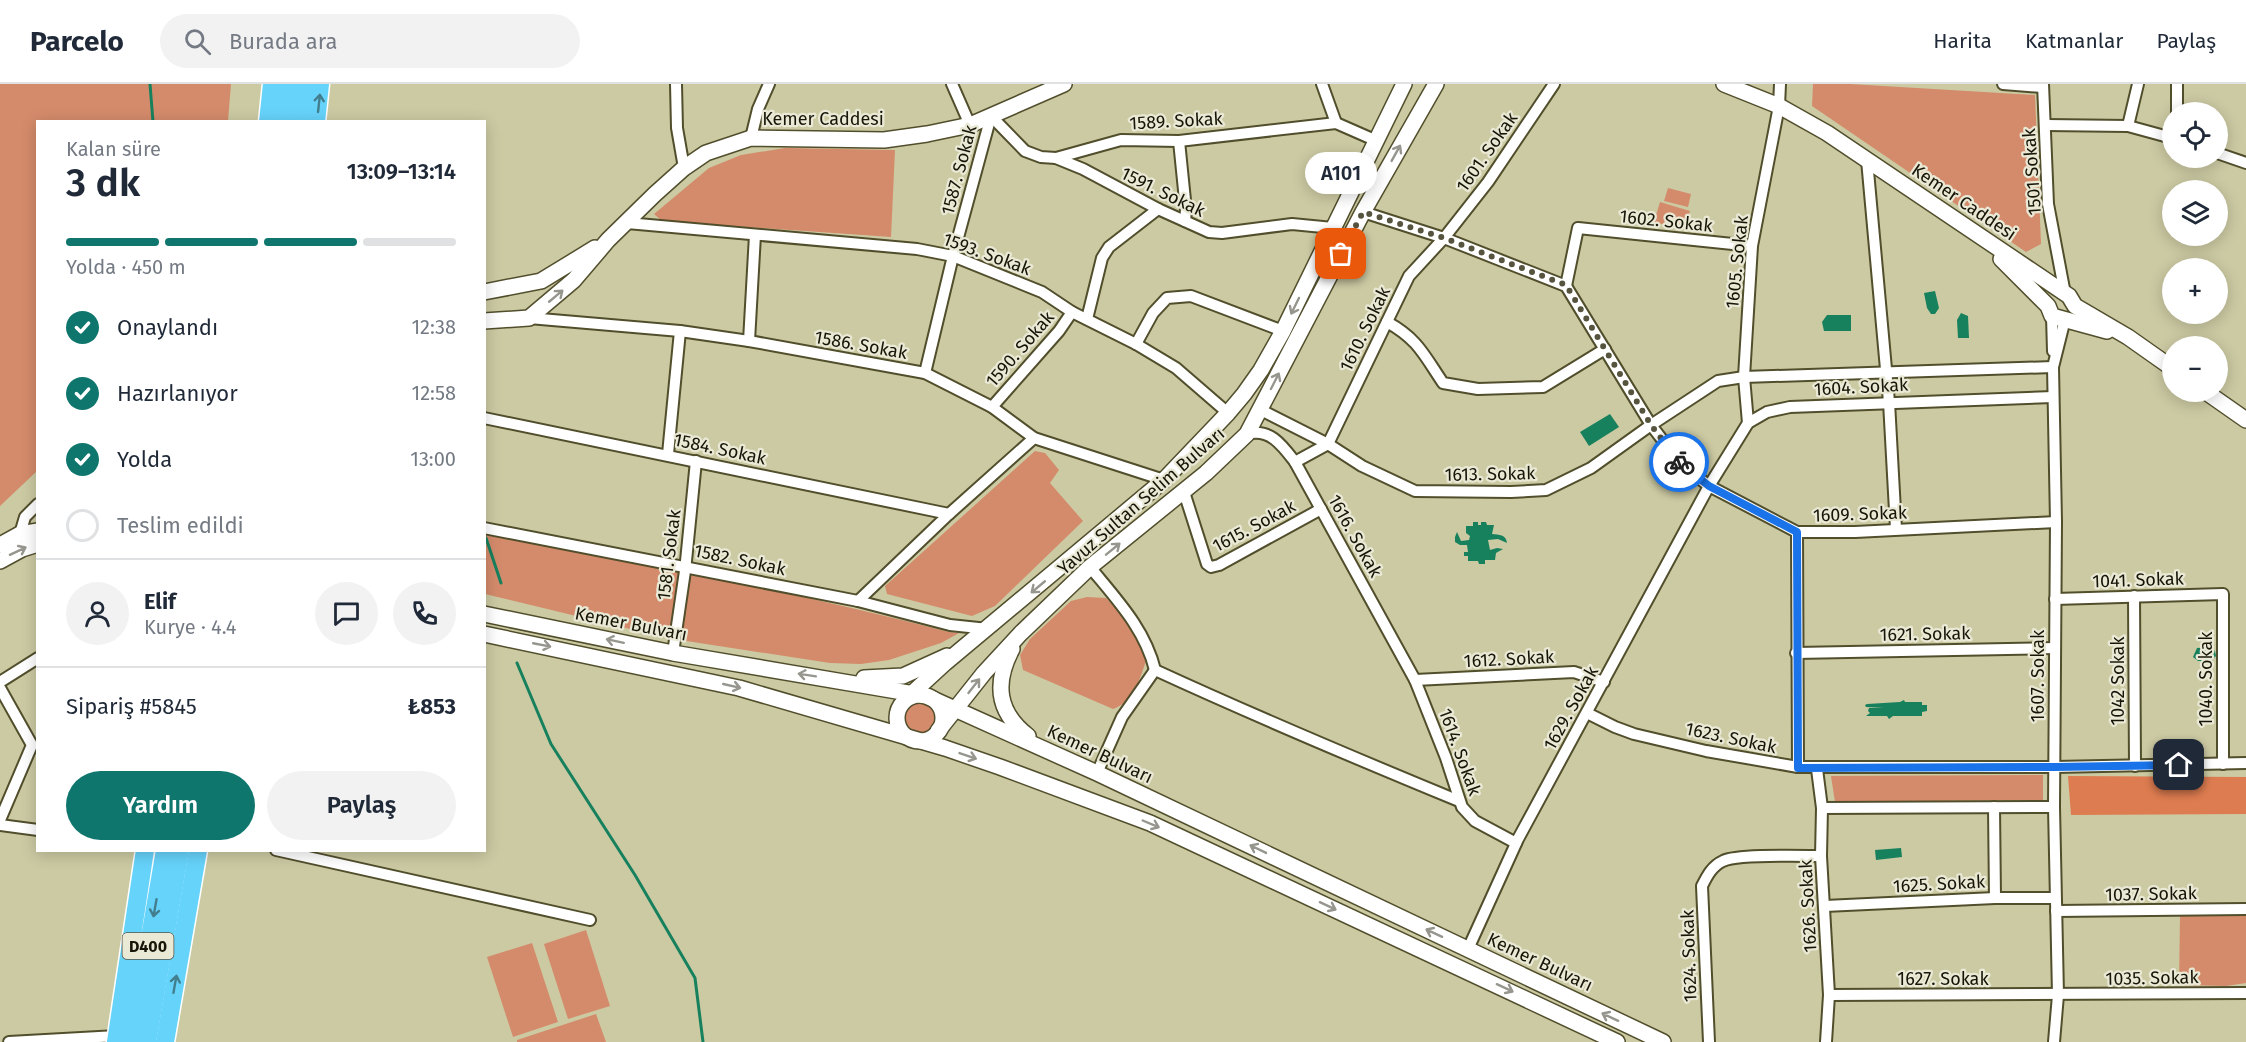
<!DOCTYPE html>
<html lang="tr">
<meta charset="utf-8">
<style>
:root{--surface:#fff;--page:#f2f2f3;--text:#1f2937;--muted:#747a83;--line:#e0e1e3;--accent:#0f766e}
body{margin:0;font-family:"Fira Sans",sans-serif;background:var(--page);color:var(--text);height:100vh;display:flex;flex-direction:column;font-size:22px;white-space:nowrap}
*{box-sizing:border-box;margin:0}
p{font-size:20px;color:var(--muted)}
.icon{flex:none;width:33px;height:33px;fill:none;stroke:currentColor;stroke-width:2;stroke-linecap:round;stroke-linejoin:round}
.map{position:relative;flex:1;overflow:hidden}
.panel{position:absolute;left:36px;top:36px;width:450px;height:732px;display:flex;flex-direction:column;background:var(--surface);border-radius:0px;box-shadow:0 3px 15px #0003}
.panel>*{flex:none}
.buttons{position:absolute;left:2162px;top:18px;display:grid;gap:12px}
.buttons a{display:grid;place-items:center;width:66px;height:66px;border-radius:50%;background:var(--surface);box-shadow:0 3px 15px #0003;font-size:30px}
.pin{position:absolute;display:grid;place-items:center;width:51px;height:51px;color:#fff;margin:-26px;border-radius:12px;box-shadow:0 3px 9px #0006}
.courier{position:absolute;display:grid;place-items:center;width:60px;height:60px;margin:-30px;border:4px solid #1a73e8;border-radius:50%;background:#fff;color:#222;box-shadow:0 2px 8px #0007}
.bubble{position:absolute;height:42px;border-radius:21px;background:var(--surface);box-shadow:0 3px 15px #0003;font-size:20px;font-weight:600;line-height:42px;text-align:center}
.overview em{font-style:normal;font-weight:600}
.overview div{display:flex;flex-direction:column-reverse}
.overview{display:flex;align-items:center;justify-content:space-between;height:102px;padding:0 30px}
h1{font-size:39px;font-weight:600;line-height:45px}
.bar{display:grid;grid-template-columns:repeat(4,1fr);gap:9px 6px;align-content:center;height:72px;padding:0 30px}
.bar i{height:8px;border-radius:4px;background:var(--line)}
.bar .on{background:var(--accent)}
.bar p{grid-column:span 4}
.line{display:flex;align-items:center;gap:15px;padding:0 30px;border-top:2px solid var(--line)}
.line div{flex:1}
.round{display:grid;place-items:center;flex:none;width:63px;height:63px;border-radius:32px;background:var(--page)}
ol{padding:0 30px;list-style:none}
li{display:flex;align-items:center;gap:18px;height:66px}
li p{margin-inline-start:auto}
li .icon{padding:6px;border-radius:50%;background:var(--accent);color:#fff;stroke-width:4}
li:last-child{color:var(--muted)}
li i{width:33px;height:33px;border:3px solid var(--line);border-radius:50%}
.action{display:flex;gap:12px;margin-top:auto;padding:12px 30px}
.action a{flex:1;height:69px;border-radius:36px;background:var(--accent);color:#fff;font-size:24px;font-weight:600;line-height:69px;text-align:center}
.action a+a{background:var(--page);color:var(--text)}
header{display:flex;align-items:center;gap:36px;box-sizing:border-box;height:84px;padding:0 30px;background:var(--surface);border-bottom:2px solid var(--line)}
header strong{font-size:28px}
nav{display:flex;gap:33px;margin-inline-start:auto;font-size:21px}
.search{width:420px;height:54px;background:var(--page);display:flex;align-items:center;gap:15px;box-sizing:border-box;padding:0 21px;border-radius:33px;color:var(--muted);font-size:22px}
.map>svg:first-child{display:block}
.green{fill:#d48b6b}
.forest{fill:#dd7c50}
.water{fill:#17815e}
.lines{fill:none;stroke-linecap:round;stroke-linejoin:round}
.stream{stroke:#17815e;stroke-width:3}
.street-casing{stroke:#514e2c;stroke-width:14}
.secondary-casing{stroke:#514e2c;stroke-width:18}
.highway-casing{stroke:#fff;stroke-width:21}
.street{stroke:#fff;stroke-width:10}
.secondary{stroke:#fff;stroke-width:15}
.highway{stroke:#66d3fb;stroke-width:18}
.oneway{stroke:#427e8d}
.oneway2{stroke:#96968f}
.done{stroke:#56543e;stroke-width:6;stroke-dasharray:0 10.8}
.route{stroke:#1a73e8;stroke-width:8}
.labels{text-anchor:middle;stroke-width:4.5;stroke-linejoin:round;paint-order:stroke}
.shield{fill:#eae9d6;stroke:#565545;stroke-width:1.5}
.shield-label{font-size:16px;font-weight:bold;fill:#161507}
.street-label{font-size:18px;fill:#161507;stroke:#eae9d6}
</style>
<header>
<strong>Parcelo</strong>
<div class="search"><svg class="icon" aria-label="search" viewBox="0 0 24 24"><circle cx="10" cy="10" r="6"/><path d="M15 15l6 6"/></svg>Burada ara</div>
<nav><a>Harita</a><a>Katmanlar</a><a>Paylaş</a></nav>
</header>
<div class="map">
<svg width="2246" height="958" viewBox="0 0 2246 958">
<rect width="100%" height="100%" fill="#cccaa3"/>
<g class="green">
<polygon points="0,0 231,0 228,37 38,38 37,387 0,422"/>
<polygon points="1813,0 1850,0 2035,11 2041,160 2026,168 1812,22"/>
<polygon points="785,64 895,66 891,153 662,137 654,130 709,84 741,71"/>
<polygon points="1668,104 1691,110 1688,123 1664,117"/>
<polygon points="1660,118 1690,127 1684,146 1654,138"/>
<polygon points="1035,367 1045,369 1059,386 1050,399 1083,437 995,522 972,532 887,510 885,502"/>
<path d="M485,449C640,479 796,508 949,548L959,549L941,559L889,576L861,580L830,579L667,554L485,510Z"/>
<path d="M1087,513L1106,514L1132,540L1147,574C1140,594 1134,618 1113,625L1023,586L1020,571L1030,555L1071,517Z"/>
<circle cx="920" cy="634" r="15"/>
<polygon points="2043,691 2043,716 1835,718 1831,692"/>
<polygon points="2180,832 2246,832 2246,899 2226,902 2179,901"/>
<polygon points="586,846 610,922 568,935 544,860"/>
<polygon points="532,859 558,938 513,953 487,873"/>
<polygon points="596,930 606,958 517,958 517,956"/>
</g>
<polygon class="forest" points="2068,692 2246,693 2246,730 2071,731"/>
<g class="water">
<polygon points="1935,207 1939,224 1935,230 1931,230 1927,224 1924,209"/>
<polygon points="1961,229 1968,232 1969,254 1958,254 1957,236"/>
<polygon points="1827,231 1851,231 1851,247 1824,247 1822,238"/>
<polygon points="1610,330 1619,343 1589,362 1580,348"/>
<path d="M1473,438H1478V441H1481V438H1486L1487,441H1494L1492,450C1499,451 1506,450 1507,459L1498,455L1488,456L1490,466L1497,464L1503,465L1496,469L1495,476H1485V480H1479L1478,477H1468V472H1464V468H1468L1467,461H1460L1455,458V453L1457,448L1461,457L1469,456L1470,452L1466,449V442H1473Z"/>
<polygon points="2211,563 2215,567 2216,572 2212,577 2198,577 2193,573 2197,564"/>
<polygon points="1904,616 1905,618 1922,618 1922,621 1927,621 1927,627 1922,628 1922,632 1893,632 1889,635 1887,632 1866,632 1870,629 1868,627 1869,624 1884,624 1866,623 1865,621 1867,620 1900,618"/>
<polygon points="1901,764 1902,773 1876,776 1875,766"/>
</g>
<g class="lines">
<g class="stream">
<polyline points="150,0 153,38"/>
<polyline points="486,454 501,499"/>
<polyline points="517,579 551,660 635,791 695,894 703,958"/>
</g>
<g class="street-casing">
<g id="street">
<polyline points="676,0 677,44 684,84"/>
<polyline points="952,0 970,41"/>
<polyline points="1322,0 1336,39"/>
<polyline points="2003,0 2042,3"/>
<polyline points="2043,0 2048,120 2065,210"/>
<polyline points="2177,28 2177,0"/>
<polyline points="991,32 1025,67 1041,73 1056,74 1121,56 1179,57 1336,39 1377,57"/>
<polyline points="2046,41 2128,42 2172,54"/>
<polyline points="2128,42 2138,0"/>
<polyline points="751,54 758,25 769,0"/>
<polyline points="1179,57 1186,126 1185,137"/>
<polyline points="2217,69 2246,79"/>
<polyline points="1056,74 1083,85 1158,125 1209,148 1222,149 1292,140 1333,144"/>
<polyline points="1867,76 1889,318 1896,445"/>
<polyline points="1363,128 1444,154 1566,202 1651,341 1680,379 1709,402 1797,448 1855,448 2056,438"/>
<polyline points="627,139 917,165 953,172 1042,208 1072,228 1136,260 1176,284 1228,329"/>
<polyline points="1566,202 1578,144 1752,162"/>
<polyline points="2052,232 2053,267"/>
<polyline points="529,234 680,247 749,257 925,289 992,323 1034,354 1164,396"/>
<polyline points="1087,235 1102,174 1109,163 1158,125"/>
<path d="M1387,238C1418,255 1424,271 1443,299L1478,305L1543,303L1605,265"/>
<polyline points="749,257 755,151"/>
<polyline points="1136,260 1153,229 1167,214 1191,212 1283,247"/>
<polyline points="925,289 953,172 991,32"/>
<polyline points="992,323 1059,247 1072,228"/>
<polyline points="1261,326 1328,360 1362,382 1415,407 1511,408 1546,406 1591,384 1651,341 1718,297 1744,293 2053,283"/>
<polyline points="484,334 949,430"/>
<polyline points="1748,339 1744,293 1752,162 1779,22 1780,0"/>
<path d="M1247,350C1270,344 1282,361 1295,378L1415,596L1446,674L1462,723L1475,737L1516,759"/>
<polyline points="668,370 680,247"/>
<polyline points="1295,378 1328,360 1409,192 1444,154 1488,98 1554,0"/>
<polyline points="1184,408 1207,480 1211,483 1219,481 1321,425"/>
<polyline points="484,444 858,517 950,541 988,545"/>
<polyline points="1797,448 1798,683"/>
<polyline points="20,450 25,433 38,420"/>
<path d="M1090,483C1117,516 1145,545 1155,586C1255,632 1357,675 1459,717"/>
<polyline points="2134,512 2135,682"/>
<polyline points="2055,515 2223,510 2223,680"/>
<polyline points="858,517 949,430 1034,354"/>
<polyline points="673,569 685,487 696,377"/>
<polyline points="1796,569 2055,564"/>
<polyline points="1415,596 1574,588 1604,598"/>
<polyline points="0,598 38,574"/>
<polyline points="0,604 32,661 0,736"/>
<polyline points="1587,629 1615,643 1634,650 1706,667 1798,683 2055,683 2246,679"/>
<polyline points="1817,685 1822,724 1821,772 1829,911 1826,958"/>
<polyline points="1097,689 1122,633 1155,586"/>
<polyline points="1994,723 1995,814"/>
<polyline points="1822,724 2054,723"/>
<polyline points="0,741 38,746"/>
<polyline points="276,766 590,836"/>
<polyline points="1825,822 1995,814 2055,814"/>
<polyline points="2056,827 2246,825"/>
<polyline points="1468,865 1518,755 1709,402 1748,339 1767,328 1790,323 2053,313"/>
<polyline points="1829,911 2246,909"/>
<polyline points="9,958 117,952"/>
<path d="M1709,958L1702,802C1707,792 1712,782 1723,777C1737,770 1801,772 1821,772"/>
<polyline points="2054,958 2058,911 2054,723 2056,438 2053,283 2065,235"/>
</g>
</g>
<g class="secondary-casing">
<g id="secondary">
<polyline points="1724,0 1779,22 1827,49 2069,212 2075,222 2128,253 2172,284"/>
<polyline points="2001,175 2048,222 2052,232 2107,247"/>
<polyline points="484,208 541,197 595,164"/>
<polyline points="484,237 529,234 574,196 608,156 655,110 684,84 706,69 751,54 884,56 927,50 970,41 1064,0"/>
<polyline points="2206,308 2246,336"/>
<polyline points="0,461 20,450 38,447"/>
<polyline points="0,477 22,465 38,460"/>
<polyline points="484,530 673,569 926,612 1097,689 1663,958"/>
<polyline points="484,550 739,604 945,664 1000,683 1150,739 1617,958"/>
<path d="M1012,565C994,599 997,628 1028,652"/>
<polyline points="864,594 903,592 947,572"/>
<circle cx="920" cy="634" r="23"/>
<polyline points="907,614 945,579 1164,396 1228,329 1244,310 1261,286 1283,247 1404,0"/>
<polyline points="938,647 984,589 1021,549 1090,483 1206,389 1247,350 1363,128 1436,0"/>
</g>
</g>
<g class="highway-casing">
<g id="highway">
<polyline points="268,38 272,0"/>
<polyline points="284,38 287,0"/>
<polyline points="301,38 303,0"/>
<polyline points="316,38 320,0"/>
<polyline points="116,958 145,766"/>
<polyline points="132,958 165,766"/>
<polyline points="147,958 180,766"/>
<polyline points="165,958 198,766"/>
</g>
</g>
<use href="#street" class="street"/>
<use href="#secondary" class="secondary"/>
<use href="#highway" class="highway"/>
</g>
<defs><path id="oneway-shaft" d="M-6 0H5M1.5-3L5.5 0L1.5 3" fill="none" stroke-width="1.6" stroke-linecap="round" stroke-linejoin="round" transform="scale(1.5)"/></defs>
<g class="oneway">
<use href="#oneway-shaft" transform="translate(319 19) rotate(-84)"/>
<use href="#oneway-shaft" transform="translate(155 824) rotate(100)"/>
<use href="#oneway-shaft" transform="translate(175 900) rotate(-80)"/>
</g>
<g class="oneway2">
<use href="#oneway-shaft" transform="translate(1396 69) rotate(-61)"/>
<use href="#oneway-shaft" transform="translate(556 212) rotate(-40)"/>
<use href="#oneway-shaft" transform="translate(1295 222) rotate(116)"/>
<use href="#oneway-shaft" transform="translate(1275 297) rotate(-63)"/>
<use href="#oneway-shaft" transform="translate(1113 465) rotate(-39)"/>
<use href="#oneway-shaft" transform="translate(18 467) rotate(-25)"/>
<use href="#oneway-shaft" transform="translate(1038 503) rotate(140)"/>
<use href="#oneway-shaft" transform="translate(615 557) rotate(-168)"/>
<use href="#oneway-shaft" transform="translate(542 561) rotate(11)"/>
<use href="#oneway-shaft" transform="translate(807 591) rotate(-171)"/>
<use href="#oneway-shaft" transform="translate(732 602) rotate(13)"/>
<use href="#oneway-shaft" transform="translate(974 602) rotate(-52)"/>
<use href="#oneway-shaft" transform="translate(968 672) rotate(19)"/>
<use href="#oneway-shaft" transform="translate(1151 740) rotate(23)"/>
<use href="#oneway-shaft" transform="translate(1258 765) rotate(-154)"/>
<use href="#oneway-shaft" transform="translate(1328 822) rotate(25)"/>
<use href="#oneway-shaft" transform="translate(1434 849) rotate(-155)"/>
<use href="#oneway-shaft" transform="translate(1505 904) rotate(25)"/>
<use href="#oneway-shaft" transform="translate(1610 933) rotate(-155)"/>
</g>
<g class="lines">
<polyline class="done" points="1341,170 1363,128 1444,154 1566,201 1651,341 1679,378"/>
<polyline class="route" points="1679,378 1709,402 1797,448 1798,684 2055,683 2179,681"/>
</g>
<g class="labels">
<rect class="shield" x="122.5" y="849" width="51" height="26" rx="4.5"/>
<g class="shield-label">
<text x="148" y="868">D400</text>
</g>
<g class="street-label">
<text x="823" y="41">Kemer Caddesi</text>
<text transform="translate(1176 37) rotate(-3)" y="6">1589. Sokak</text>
<text transform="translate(1487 68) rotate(-55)" y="6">1601. Sokak</text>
<text transform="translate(959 86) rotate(-75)" y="6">1587. Sokak</text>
<text transform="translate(2032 88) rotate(-94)" y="6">1501 Sokak</text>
<text transform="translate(1163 108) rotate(26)" y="6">1591. Sokak</text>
<text transform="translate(1964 118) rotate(34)" y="6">Kemer Caddesi</text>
<text transform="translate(1666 137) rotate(6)" y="6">1602. Sokak</text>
<text transform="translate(987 170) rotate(20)" y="6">1593. Sokak</text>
<text transform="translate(1737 178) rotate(-84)" y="6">1605. Sokak</text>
<text transform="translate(1365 245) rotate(-64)" y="6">1610. Sokak</text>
<text transform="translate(861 261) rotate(10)" y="6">1586. Sokak</text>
<text transform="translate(1020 265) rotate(-49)" y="6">1590. Sokak</text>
<text transform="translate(1861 303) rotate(-3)" y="6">1604. Sokak</text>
<text transform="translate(720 365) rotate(12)" y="6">1584. Sokak</text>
<text transform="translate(1490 390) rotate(-1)" y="6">1613. Sokak</text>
<text transform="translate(1141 417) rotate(-41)" y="6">Yavuz Sultan Selim Bulvarı</text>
<text transform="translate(1860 430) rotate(-2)" y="6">1609. Sokak</text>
<text transform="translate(1254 442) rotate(-28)" y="6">1615. Sokak</text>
<text transform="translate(1355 452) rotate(61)" y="6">1616. Sokak</text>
<text transform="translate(669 471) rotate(-83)" y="6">1581. Sokak</text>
<text transform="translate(740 476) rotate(12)" y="6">1582. Sokak</text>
<text transform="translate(2138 496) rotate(-2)" y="6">1041. Sokak</text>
<text transform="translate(631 540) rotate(11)" y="6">Kemer Bulvarı</text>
<text transform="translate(1925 550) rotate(-1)" y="6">1621. Sokak</text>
<text transform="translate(1509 575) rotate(-3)" y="6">1612. Sokak</text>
<text transform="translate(2038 592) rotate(-90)" y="6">1607. Sokak</text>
<text transform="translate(2206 595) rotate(-90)" y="6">1040. Sokak</text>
<text transform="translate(2118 597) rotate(-90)" y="6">1042 Sokak</text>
<text transform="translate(1571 624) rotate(-61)" y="6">1629. Sokak</text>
<text transform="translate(1731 654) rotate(12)" y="6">1623. Sokak</text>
<text transform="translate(1460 668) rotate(70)" y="6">1614. Sokak</text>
<text transform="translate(1100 670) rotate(25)" y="6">Kemer Bulvarı</text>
<text transform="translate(1939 800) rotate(-3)" y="6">1625. Sokak</text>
<text transform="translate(2151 810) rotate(-1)" y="6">1037. Sokak</text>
<text transform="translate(1808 822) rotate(-93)" y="6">1626. Sokak</text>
<text transform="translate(1689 872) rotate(-92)" y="6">1624. Sokak</text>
<text transform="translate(1540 878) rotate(25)" y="6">Kemer Bulvarı</text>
<text transform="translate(2152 894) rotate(-1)" y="6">1035. Sokak</text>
<text x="1943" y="901">1627. Sokak</text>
</g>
</g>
</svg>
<div class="buttons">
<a><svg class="icon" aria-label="locate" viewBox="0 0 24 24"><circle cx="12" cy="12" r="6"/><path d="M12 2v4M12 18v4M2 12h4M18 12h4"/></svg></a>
<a><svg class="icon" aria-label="layers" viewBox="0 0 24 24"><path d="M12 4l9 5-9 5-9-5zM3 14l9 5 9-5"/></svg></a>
<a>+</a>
<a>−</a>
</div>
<div class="pin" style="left:1341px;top:170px;background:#ea580c"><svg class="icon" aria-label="bag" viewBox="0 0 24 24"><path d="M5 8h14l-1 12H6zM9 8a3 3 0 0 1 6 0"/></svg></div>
<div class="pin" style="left:2179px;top:681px;background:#1f2937"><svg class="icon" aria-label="home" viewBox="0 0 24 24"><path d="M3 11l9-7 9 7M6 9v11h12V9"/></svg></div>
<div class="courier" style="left:1679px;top:378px"><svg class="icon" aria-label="bike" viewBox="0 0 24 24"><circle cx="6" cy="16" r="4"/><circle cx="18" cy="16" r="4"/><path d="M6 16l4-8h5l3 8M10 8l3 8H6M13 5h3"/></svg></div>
<div class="bubble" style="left:1305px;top:68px;width:72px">A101</div>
<section class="panel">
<div class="overview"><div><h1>3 dk</h1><p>Kalan süre</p></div><em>13:09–13:14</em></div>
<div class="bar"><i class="on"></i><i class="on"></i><i class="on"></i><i></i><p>Yolda · 450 m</p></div>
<ol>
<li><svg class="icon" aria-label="check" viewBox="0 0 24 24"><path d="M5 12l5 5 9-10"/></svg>Onaylandı<p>12:38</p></li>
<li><svg class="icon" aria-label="check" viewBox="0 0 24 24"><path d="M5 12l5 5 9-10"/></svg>Hazırlanıyor<p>12:58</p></li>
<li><svg class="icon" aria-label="check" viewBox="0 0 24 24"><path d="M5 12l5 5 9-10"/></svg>Yolda<p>13:00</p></li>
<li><i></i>Teslim edildi</li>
</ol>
<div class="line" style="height:108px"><a class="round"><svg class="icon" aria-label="person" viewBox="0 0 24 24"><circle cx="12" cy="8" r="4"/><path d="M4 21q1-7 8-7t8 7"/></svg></a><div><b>Elif</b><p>Kurye · 4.4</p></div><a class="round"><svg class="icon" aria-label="chat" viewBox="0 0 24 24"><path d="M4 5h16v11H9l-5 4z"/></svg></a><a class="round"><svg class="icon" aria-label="phone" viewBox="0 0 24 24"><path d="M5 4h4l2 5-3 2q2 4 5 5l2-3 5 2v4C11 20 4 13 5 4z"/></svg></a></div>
<div class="line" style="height:78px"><div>Sipariş #5845</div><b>₺853</b></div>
<div class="action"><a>Yardım</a><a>Paylaş</a></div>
</section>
</div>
